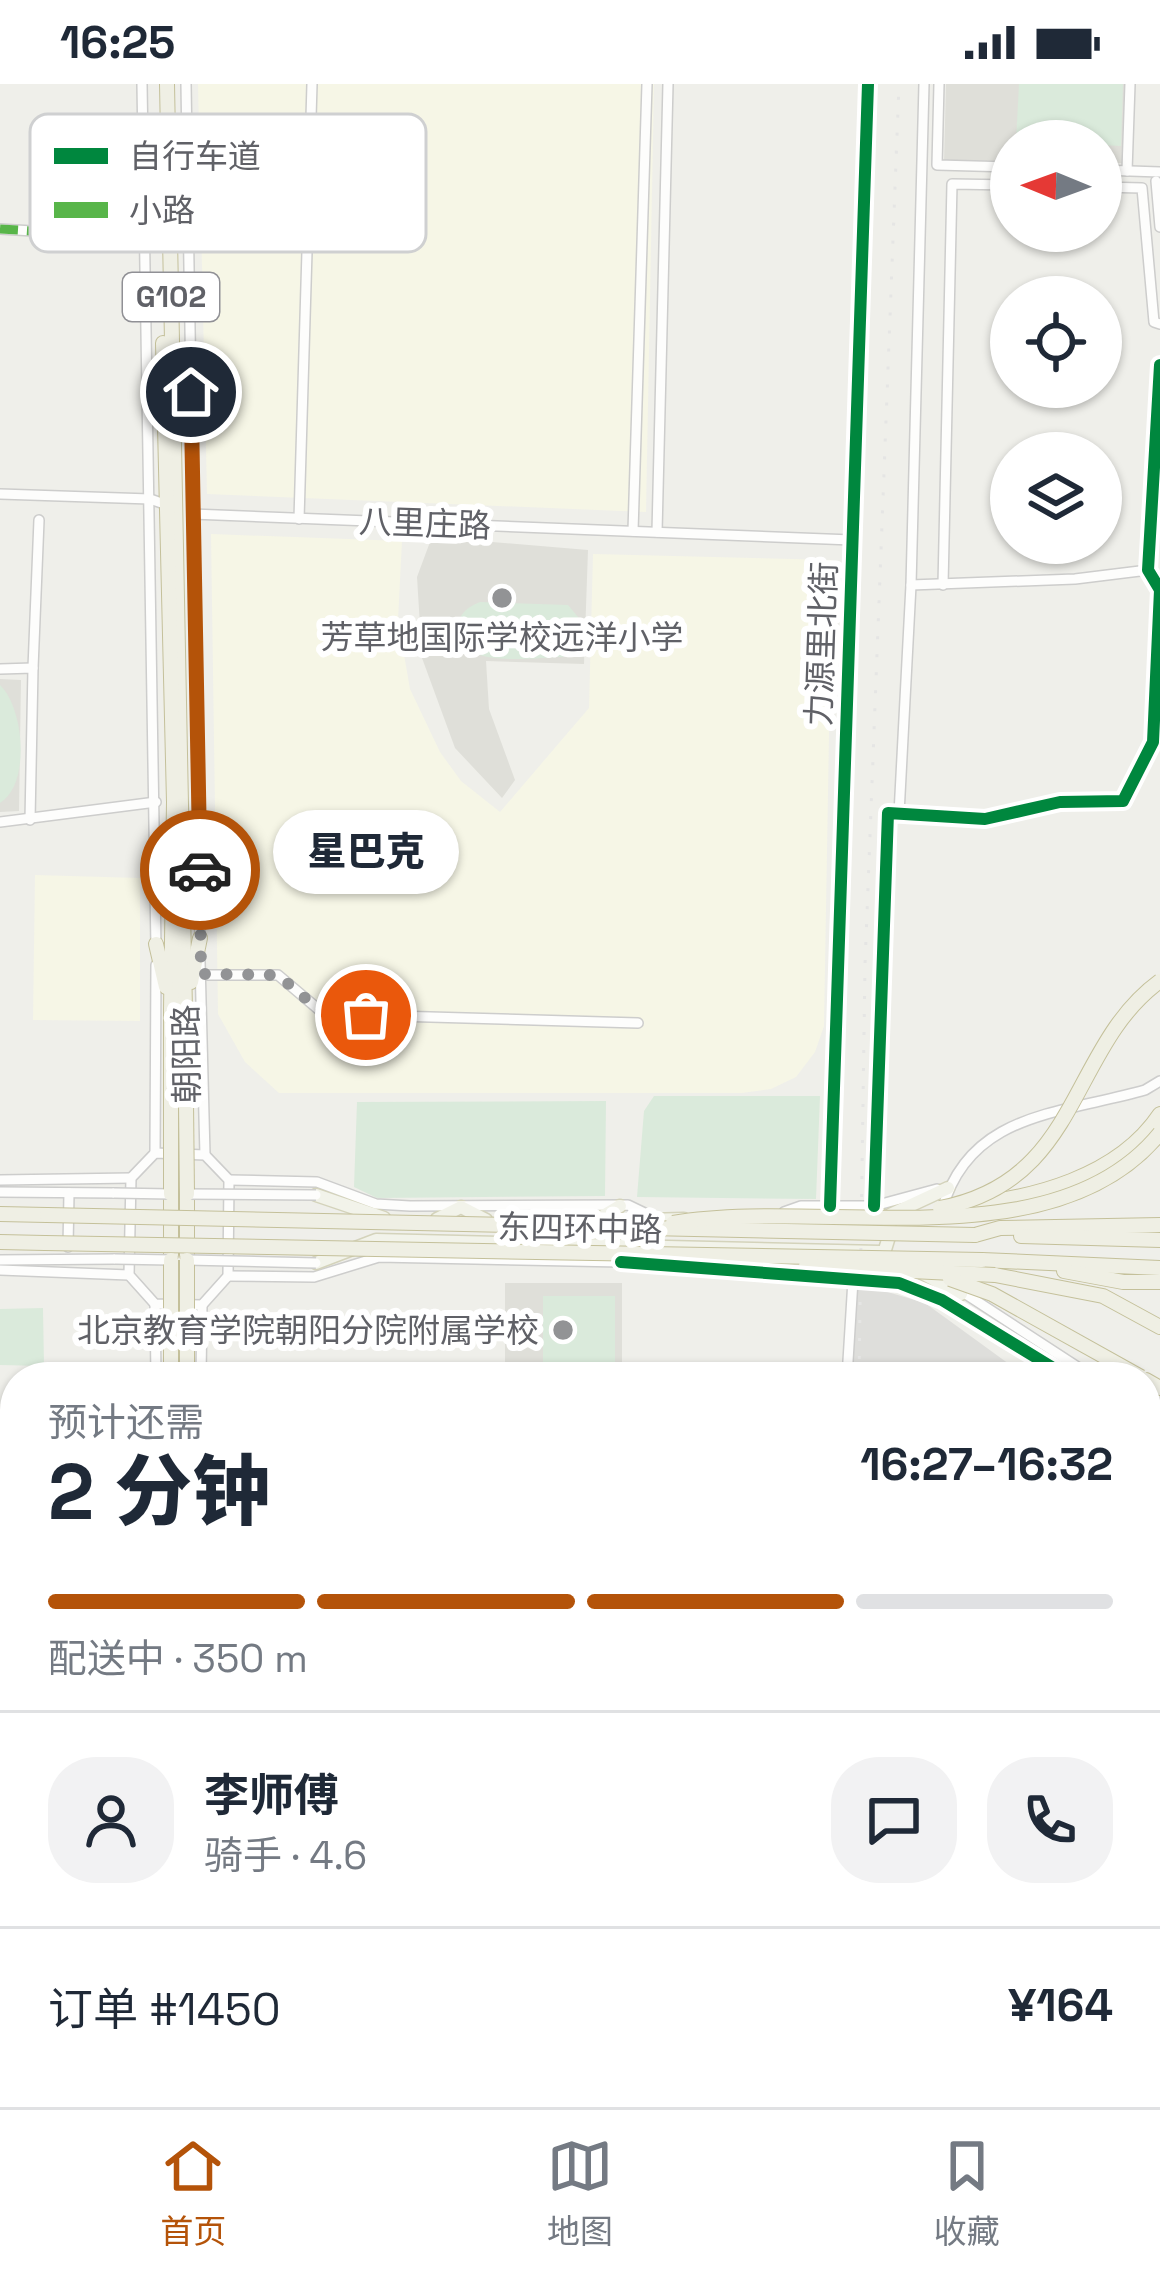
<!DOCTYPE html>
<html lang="zh">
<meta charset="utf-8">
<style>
:root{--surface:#fff;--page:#f2f2f3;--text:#1f2937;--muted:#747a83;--line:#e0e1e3;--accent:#b45309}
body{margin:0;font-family:"Space Grotesk","Noto Sans SC",sans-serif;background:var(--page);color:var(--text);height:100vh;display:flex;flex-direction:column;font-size:45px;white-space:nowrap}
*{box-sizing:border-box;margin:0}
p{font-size:39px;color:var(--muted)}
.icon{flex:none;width:66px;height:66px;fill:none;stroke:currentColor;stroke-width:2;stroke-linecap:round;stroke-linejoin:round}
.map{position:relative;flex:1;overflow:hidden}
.details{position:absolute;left:0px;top:1278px;width:1161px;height:747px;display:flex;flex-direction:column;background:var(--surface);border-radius:48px 48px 0 0;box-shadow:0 3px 9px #0004}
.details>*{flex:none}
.needle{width:78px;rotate:271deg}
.controls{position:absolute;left:990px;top:36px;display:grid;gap:24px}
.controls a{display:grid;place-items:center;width:132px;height:132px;border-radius:50%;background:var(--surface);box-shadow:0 3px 9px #0004;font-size:60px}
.pin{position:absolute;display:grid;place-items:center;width:102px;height:102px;color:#fff;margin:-51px;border:6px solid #fff;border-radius:50%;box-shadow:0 3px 12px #0007}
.courier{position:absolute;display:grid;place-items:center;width:120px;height:120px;margin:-60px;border:9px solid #b45309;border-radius:50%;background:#fff;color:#222;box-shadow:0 3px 15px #0007}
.bubble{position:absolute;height:84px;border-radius:42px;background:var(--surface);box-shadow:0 3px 9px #0004;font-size:39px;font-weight:800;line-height:84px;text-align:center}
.head em{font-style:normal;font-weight:800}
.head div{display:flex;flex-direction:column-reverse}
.head{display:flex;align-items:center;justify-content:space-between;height:204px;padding:0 48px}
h1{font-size:78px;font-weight:800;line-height:90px}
.bar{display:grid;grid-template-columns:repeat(4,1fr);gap:18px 12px;align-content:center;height:144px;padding:0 48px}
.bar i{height:15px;border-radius:9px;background:var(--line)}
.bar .active{background:var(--accent)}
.bar p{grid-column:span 4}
.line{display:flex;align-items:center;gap:30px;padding:0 48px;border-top:3px solid var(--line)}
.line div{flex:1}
.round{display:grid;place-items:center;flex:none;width:126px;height:126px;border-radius:48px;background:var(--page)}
.status{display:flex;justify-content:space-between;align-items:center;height:84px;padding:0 60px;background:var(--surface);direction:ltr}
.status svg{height:33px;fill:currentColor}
.tab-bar{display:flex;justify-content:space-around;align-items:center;height:168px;border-top:3px solid var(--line);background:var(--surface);font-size:33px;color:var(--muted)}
.tab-bar a{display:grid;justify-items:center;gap:6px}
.tab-bar .active{color:var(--accent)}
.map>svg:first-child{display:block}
.commercial{fill:#f6f6e6}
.industrial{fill:#dededb}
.education{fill:#dfdfd9}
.green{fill:#daeadb}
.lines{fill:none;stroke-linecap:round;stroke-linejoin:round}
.minor-casing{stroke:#cdcdcc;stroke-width:12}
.major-casing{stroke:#d4d3bb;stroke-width:15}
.highway-casing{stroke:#c4c09a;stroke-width:16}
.minor{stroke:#fdfdfc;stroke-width:9}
.major{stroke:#f2f3ea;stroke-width:12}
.highway{stroke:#efefe4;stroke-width:14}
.rail{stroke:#e5e5e4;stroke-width:3;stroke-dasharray:3 15;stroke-linecap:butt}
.minor-bridge-casing{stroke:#cdcdcc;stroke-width:12;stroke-linecap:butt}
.highway-bridge-casing{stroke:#c4c09a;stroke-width:16;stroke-linecap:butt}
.minor-bridge{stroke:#fdfdfc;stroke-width:9}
.highway-bridge{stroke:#efefe4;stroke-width:14}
.quiet{stroke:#58b549;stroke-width:9;stroke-dasharray:18 9;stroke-linecap:butt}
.cycleway-casing{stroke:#fff;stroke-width:20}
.cycleway{stroke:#00873e;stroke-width:12}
.done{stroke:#929395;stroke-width:12;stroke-dasharray:0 21.6}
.route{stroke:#b45309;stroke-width:15}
.poi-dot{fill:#929395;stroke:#fff;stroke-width:4.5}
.labels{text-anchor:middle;stroke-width:12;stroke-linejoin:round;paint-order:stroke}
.shield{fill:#fff;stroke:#909095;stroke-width:3}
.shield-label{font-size:30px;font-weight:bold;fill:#606167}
.street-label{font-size:33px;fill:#606167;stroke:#fff}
.poi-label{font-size:33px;fill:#606167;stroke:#fff}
.key{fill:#fff;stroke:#cfd0d1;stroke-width:3}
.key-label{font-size:33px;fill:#606167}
</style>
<div class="status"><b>16:25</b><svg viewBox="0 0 49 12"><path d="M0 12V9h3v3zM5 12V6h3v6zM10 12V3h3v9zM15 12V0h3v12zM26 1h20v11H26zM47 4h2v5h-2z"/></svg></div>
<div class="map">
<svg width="1160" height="2023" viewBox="0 0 1160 2023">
<rect width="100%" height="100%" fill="#efefea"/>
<g class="commercial">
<polygon points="198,0 654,0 646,428 207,410"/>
<polygon points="211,450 402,457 398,536 410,605 440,668 461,697 500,728 589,624 593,470 832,476 824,942 815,968 796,993 771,1005 742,1009 279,1009 245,978 218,930"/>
<polygon points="35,791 140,794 140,937 33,936"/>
</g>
<g class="industrial">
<polygon points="874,1204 925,1219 1027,1293 850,1293 855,1205"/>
<polygon points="1146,1379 1160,1390 1160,2015 899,2010 1146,2010"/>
<polygon points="345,2010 768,2010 749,2023 344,2023"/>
</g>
<g class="education">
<polygon points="946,0 1125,0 1122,79 1101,79 1101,57 1011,57 1011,78 944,78"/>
<polygon points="444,454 588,466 584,580 486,577 489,625 515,696 502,714 455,664 422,574 417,493 430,458"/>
<polygon points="0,595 21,596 19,727 0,728"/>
<rect x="505" y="1199" width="117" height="94"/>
</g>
<g class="green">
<polygon points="1019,0 1123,0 1121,62 1016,57"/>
<path d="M480,518L568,521L583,539L582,557L563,573C536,573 460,586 458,547C457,531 467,523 480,518Z"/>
<path d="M0,601C24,624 31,700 0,719Z"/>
<polygon points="654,1012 820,1012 816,1115 637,1113 644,1027"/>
<polygon points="606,1017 605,1112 377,1114 354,1103 357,1018"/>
<rect x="543" y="1212" width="72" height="81"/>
<polygon points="43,1224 44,1282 0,1281 0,1225"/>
</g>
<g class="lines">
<g class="minor-casing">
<g id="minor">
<polyline points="142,0 156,864"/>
<polyline points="186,0 200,855"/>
<polyline points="939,0 937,81 1011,83"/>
<polyline points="1101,86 1160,88"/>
<polyline points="1127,87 1130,0"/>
<polyline points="1156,97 1160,143"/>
<polyline points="1101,103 1142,104 1154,238 1160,240"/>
<polyline points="0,145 146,154"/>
<polyline points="0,410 150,415 170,422"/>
<polyline points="192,430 852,456"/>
<polyline points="299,435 312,0"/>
<polyline points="633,447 647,0"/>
<polyline points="657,448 668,0"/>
<polyline points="911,501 1075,495 1148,486"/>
<polyline points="943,501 952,100 1011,101"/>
<polyline points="33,584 39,436"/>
<polyline points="0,585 33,584 30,736"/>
<polyline points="899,730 911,501 924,0"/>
<polyline points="0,738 156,718"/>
<polyline points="200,878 205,1071"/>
<polyline points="201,891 278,891 324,930 638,939"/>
<polyline points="155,1069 156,881"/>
<polygon points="155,1069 205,1071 229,1096 228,1192 202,1221 155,1220 129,1191 131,1094"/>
<polyline points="0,1096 131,1094"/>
<polyline points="229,1096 317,1098 376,1120 410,1122 628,1121 655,1134"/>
<polyline points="0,1108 114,1109"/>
<polyline points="830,1122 868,0"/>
<polyline points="874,1122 888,729 985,735 1060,718 1123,717 1153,658 1160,506 1148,486 1160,281"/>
<path d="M942,1126C969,1028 1061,1030 1145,1006L1160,997"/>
<polyline points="784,1128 801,1122 874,1122 937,1105"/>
<polyline points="68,1163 69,1109"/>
<polyline points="0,1176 115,1175"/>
<polyline points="0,1186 129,1191"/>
<polyline points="228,1192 314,1193 379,1173 621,1178 899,1199 942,1216 1068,1293"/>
<polyline points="958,1205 1093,1293"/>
<polyline points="155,1220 156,1293"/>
<polyline points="201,1293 202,1221"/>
<polyline points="847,1293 853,1196"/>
<polyline points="1146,1322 1160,1323"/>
<polyline points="1146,1330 1160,1344"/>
<polyline points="1146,1348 1160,1363"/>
<polyline points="0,1745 15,1745"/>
<polyline points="151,2023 152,2010"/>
<polyline points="196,2023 197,2010"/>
<polyline points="799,2023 856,2019 1160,2023"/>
</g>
</g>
<g class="major-casing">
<g id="major">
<polyline points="316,1111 384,1134"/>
<polyline points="874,1122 891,1146 884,1169"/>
<polyline points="890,1131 948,1104"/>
<polyline points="437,1135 461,1123 486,1136"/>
<polyline points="609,1137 684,1135"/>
<polyline points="593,1138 620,1122"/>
<polyline points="316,1179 376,1156 880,1168"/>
<polyline points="920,1188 961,1210"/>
</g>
</g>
<g class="highway-casing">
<g id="highway">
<polyline points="167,0 185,927"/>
<polyline points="163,259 174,718 171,926"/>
<polyline points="156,860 166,903"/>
<polyline points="191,898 200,854"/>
<polyline points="171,1110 171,1171"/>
<polyline points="187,1110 187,1171"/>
<path d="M961,1121C1032,1115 1118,1093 1160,1030"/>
<polyline points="0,1130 47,1131"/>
<polyline points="975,1151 1000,1144 1160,1141"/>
<polyline points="1021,1152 1160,1156"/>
<polyline points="0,1158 45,1159"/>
<polyline points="982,1176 1160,1184"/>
<polyline points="1064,1187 1123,1198 1160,1198"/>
<polyline points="995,1191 1103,1212 1160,1243"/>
<polyline points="1146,1296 1160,1304"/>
<polyline points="170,2023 171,2010"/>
<polyline points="180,2023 181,2010"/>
</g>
</g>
<use href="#minor" class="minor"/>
<use href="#major" class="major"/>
<use href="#highway" class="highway"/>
<g class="rail">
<polyline points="859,1293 865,881 899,0"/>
<polyline points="440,2023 441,2010"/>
<polyline points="594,2023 594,2010"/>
</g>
<g class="minor-bridge-casing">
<g id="minor-bridge">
<polyline points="114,1109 171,1110"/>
<polyline points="187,1110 316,1111"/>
<polyline points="115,1175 171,1176"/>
<polyline points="187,1176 316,1179"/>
</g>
</g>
<g class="highway-bridge-casing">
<g id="highway-bridge">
<polyline points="171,926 171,1110"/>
<polyline points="185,927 187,1110"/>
<path d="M940,1124C1082,1097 1068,964 1160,897"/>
<polyline points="47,1131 975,1151"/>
<path d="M673,1139C820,1113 1054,1180 1160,1049"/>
<polyline points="45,1159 982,1176"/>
<polyline points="171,1176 171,1293"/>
<polyline points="806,1182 995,1191"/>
<polyline points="950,1195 992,1210 1141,1293"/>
<polyline points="187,1293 187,1176"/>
</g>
</g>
<use href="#minor-bridge" class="minor-bridge"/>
<use href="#highway-bridge" class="highway-bridge"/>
<polyline class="quiet" points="0,145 146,154"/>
<g class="cycleway-casing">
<g id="cycleway">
<polyline points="830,1122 868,0"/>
<polyline points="874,1122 888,729 985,735 1060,718 1123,717 1153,658 1160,506 1148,486 1160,281"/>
<polyline points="621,1178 899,1199 942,1216 1068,1293"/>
</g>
</g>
<use href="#cycleway" class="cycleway"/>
</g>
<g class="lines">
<polyline class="done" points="200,786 201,890 278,891 324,930 366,931"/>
<polyline class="route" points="191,308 200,786"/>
</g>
<g class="poi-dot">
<circle cx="502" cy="514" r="12"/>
<circle cx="563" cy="1246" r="12"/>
</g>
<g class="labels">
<rect class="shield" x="123" y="189" width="96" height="48" rx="9"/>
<g class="shield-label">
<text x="171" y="223">G102</text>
</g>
<g class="street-label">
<text transform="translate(425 439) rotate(2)" y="12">八里庄路</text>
<text transform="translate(821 560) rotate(-88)" y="12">力源里北街</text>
<text transform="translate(186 970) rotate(-91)" y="12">朝阳路</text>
<text transform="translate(580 1144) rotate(1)" y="12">东四环中路</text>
</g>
<g class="poi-label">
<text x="502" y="565">芳草地国际学校远洋小学</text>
<text x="539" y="1258" text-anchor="end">北京教育学院朝阳分院附属学校</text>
</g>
</g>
<rect x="30" y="30" width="396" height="138" rx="18" class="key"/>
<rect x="54" y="64" width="54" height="16" fill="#00873e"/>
<rect x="54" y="118" width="54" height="16" fill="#58b549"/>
<g class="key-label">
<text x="129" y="84">自行车道</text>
<text x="129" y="138">小路</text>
</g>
</svg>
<div class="controls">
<a><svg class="needle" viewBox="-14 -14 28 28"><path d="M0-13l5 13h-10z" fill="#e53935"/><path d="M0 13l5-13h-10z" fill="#747a83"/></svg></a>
<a><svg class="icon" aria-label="locate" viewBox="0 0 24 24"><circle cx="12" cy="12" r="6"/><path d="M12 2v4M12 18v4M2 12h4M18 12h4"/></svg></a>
<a><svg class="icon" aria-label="layers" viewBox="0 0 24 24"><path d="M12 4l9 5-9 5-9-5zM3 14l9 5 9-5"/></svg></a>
</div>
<div class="pin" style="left:366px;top:931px;background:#ea580c"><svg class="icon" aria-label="bag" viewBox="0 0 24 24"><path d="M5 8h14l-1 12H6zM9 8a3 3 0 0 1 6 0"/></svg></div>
<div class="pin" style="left:191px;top:308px;background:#1f2937"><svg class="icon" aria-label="home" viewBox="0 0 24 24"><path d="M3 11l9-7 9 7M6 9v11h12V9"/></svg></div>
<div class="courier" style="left:200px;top:786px"><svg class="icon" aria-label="car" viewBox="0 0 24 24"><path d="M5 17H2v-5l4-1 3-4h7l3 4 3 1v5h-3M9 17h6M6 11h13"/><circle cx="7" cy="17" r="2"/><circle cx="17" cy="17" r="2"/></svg></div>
<div class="bubble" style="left:273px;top:726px;width:186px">星巴克</div>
<section class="details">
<div class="head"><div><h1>2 分钟</h1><p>预计还需</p></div><em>16:27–16:32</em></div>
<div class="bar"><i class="active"></i><i class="active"></i><i class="active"></i><i></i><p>配送中 · 350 m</p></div>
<div class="line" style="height:216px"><a class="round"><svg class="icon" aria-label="person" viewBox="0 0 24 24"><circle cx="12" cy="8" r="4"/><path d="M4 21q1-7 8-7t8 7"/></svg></a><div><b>李师傅</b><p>骑手 · 4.6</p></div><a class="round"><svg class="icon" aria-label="chat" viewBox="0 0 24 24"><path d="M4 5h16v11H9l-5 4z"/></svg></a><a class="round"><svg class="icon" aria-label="phone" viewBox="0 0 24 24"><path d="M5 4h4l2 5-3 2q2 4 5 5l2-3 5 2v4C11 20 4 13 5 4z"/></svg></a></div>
<div class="line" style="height:156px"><div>订单 #1450</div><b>¥164</b></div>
</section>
</div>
<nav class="tab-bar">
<a class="active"><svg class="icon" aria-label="home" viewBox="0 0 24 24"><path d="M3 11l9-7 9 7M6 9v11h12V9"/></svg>首页</a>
<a><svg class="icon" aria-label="map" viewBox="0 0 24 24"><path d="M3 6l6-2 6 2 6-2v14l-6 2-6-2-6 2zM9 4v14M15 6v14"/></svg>地图</a>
<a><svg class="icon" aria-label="saved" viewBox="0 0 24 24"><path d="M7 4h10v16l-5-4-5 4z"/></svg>收藏</a>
</nav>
